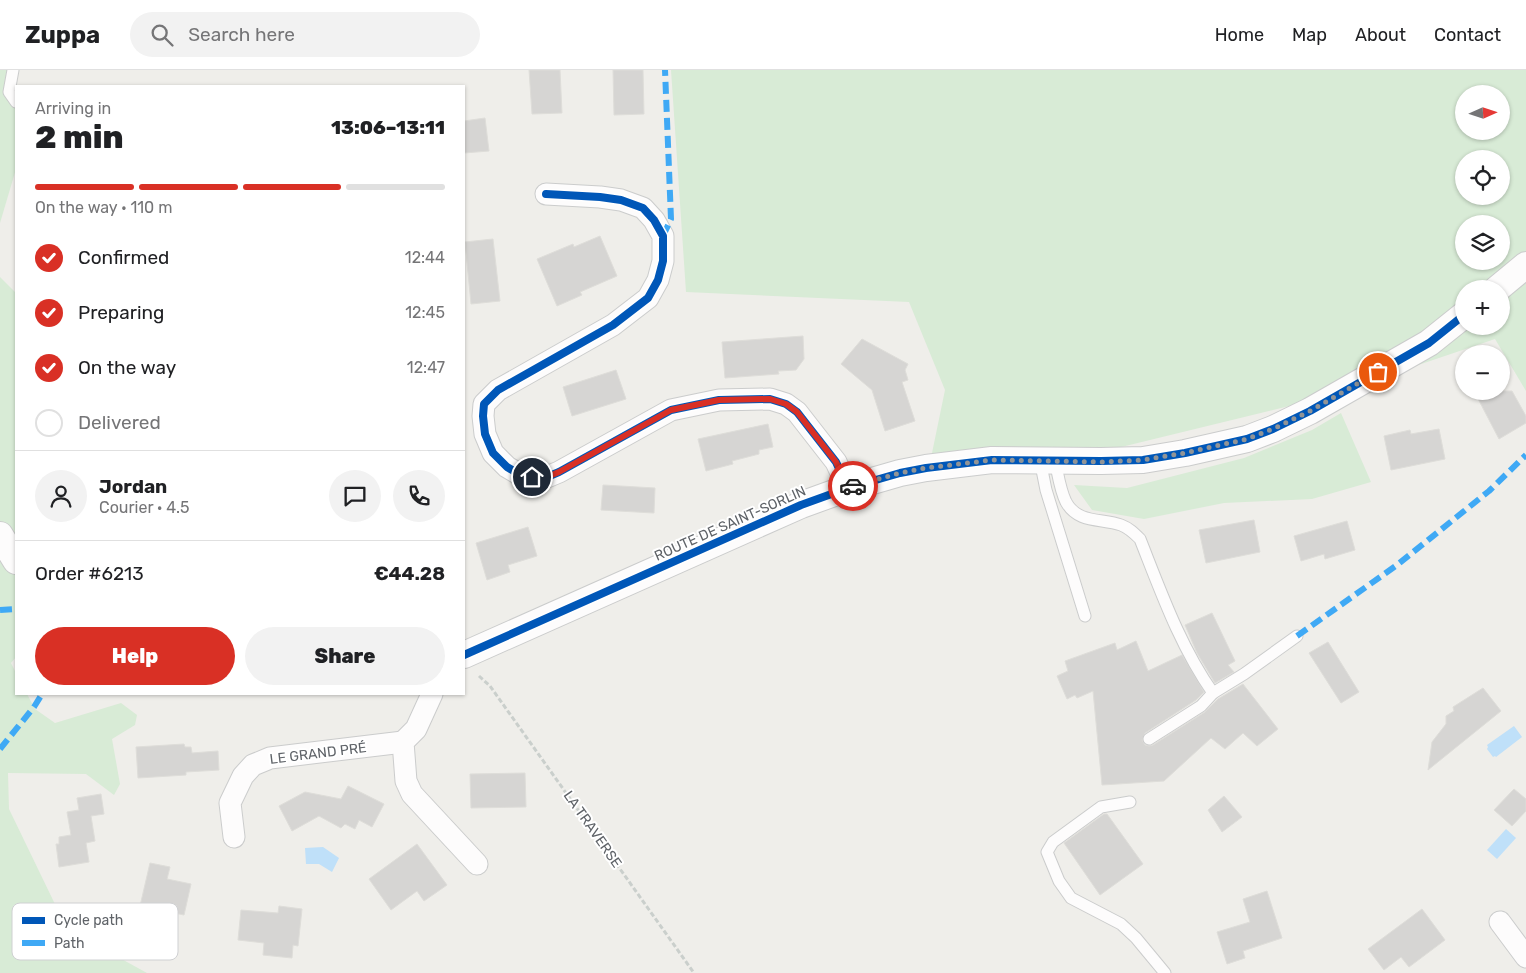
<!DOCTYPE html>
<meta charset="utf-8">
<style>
:root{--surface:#fff;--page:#f2f2f2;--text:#202124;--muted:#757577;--line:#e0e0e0;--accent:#d93025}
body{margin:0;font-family:Rubik,sans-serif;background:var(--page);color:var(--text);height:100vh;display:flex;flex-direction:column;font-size:19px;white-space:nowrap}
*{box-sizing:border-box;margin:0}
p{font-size:16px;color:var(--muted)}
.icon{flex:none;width:28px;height:28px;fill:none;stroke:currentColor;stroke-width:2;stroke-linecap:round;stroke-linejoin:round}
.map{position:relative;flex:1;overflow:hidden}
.details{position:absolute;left:15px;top:15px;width:450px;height:610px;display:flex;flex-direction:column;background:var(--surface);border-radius:0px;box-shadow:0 1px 4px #0004}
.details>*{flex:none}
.needle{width:32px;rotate:87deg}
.controls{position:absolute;left:1455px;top:15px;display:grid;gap:10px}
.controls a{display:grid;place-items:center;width:55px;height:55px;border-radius:50%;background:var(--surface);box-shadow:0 1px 4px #0004;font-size:25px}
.pin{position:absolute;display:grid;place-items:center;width:42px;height:42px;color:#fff;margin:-21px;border:2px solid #fff;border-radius:50%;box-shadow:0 1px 5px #0007}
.courier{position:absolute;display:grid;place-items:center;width:50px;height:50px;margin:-25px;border:4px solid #d93025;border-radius:50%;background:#fff;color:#222;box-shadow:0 1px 6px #0007}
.head em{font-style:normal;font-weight:800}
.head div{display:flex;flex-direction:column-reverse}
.head{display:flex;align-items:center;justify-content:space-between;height:85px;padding:0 20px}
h1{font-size:32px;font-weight:800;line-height:38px}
.bar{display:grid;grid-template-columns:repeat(4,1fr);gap:8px 5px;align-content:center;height:60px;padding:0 20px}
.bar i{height:6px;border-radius:4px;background:var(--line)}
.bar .selected{background:var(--accent)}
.bar p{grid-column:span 4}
.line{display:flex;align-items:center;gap:12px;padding:0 20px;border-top:1px solid var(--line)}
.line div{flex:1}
.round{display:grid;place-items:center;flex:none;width:52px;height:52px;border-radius:26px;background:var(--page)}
ol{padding:0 20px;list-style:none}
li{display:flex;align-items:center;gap:15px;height:55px}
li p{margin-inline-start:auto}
li .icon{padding:5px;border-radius:50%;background:var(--accent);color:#fff;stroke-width:4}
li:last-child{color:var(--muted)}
li i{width:28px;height:28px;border:2px solid var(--line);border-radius:50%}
.button{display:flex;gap:10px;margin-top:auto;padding:10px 20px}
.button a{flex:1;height:58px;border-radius:30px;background:var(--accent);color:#fff;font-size:20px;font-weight:800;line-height:58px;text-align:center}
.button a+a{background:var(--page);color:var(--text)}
header{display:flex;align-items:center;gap:30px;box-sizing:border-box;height:70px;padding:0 25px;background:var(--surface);border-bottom:1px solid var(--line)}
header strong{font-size:24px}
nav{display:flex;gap:28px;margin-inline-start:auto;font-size:18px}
.search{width:350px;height:45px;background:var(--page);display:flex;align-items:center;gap:12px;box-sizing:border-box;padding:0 18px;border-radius:28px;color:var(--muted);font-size:19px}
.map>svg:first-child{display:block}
.green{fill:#d8ebd6;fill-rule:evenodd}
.water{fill:#bfe0f9}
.building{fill:#d6d5d3;stroke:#deddd9}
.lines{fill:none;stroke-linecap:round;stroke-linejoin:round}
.service-casing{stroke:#cbcccc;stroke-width:13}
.minor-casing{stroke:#cbcccc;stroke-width:23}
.tertiary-casing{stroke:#cbcccc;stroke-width:28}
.path{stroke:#cacfcc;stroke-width:3;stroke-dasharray:5 2.5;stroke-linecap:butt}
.service{stroke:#fdfcfc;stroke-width:11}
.minor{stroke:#fdfcfc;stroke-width:21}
.tertiary{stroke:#fdfcfc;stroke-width:26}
.quiet{stroke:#3fa9f5;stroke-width:6;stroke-dasharray:12 6;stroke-linecap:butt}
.cycleway-casing{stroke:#fff;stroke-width:11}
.cycleway{stroke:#0057b8;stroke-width:8}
.done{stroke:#919496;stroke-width:5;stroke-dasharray:0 9}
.route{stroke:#d93025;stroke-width:6}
.labels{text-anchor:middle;stroke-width:4;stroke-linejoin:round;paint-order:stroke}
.street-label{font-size:14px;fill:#5f6368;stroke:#fff}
.key{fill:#fff;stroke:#cfd0d2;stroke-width:1}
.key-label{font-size:14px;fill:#5f6368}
</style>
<header>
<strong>Zuppa</strong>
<div class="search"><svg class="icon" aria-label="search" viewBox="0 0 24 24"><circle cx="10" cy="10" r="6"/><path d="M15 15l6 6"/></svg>Search here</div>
<nav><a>Home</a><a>Map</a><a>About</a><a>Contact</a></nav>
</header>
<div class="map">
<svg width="1526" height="903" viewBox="0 0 1526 903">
<rect width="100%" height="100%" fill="#efeeea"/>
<g class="green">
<polygon points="0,0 7,0 16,38 16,99 0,153"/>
<path d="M671,0H1526V321L1495,269L1318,329L1109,380L932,383L945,320L909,232L686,222ZM1464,24H1501V61H1464ZM1464,89H1501V126H1464ZM1464,154H1501V191H1464ZM1464,219H1501V256H1464Z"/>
<polygon points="0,207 16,223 16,587 11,593 16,603 16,624 27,624 35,639 55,653 121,633 137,645 135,655 112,669 120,714 114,725 86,704 8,703 9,739 67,859 147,903 0,903"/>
<polygon points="1341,343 1371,412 1312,429 1224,433 1144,449 1092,440 1074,415 1127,418 1244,388 1312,360"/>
</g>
<g class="water">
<polygon points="1514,656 1522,667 1496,687 1495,686 1493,687 1487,679 1488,677 1487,675"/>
<polygon points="1506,759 1516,768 1497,789 1487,780"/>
<polygon points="323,777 339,788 332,802 319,794 306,794 305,778"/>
</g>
<g class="building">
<polygon points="529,0 560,0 562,43 532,44"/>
<polygon points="613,0 643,0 644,44 614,45"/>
<polygon points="485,48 489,81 464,83 464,51"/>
<polygon points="600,166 617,206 580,222 582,225 557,236 537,189 573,174 574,177"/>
<polygon points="493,169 500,231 471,234 465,172"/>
<polygon points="803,266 804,289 796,300 778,301 779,304 725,308 722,272"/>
<polygon points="862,269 908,294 905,300 908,310 902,312 915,351 885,361 872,320 841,294"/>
<polygon points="616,300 626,329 572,346 563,317"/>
<polygon points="1474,321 1512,321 1526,346 1526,353 1499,369"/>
<polygon points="768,354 773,377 759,380 759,384 732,391 733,394 706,401 698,369"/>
<polygon points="1439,359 1445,389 1391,400 1384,366 1410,360 1411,364"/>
<polygon points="603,415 655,418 654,443 601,440"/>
<polygon points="1254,450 1260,482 1206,493 1199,460"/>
<polygon points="1347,451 1355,480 1325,489 1324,484 1301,491 1294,466"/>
<polygon points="528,457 537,486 508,495 510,502 487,510 476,473"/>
<polygon points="1212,543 1235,591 1228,595 1234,602 1215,613 1197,583 1185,555"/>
<polygon points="1136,571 1148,601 1182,585 1204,622 1196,630 1145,663 1142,670 1145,675 1149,676 1153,675 1205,642 1218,629 1243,614 1278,659 1257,676 1243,663 1225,679 1211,668 1164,711 1102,715 1093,621 1077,628 1075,625 1067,629 1057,606 1068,601 1065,591 1115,573 1117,580"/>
<polygon points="1328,572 1359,622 1341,633 1309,583"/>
<polygon points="1483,618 1501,641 1428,700 1432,672 1446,654 1446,646 1454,641 1453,637"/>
<polygon points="184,674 185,677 191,677 192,683 218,681 219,700 186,702 186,705 138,708 136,677"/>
<polygon points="525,703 526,737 471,738 470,704"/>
<polygon points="348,716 384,734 372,757 359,750 355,759 345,754 341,758 319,746 292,761 279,736 305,722 341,729"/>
<polygon points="1514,719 1526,729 1526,741 1512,756 1494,740"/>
<polygon points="101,724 104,744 91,746 95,771 86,773 89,792 59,797 56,774 59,774 59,767 71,765 67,742 79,740 77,728"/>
<polygon points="1224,726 1242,747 1222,762 1208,740"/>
<polygon points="1104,744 1107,744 1143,794 1100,825 1064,773"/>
<polygon points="417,774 447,815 424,831 417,821 391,840 369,809"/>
<polygon points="150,793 170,797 167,809 191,814 184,845 140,836"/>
<polygon points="1267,821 1282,868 1243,881 1245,888 1227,894 1217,862 1250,852 1243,829"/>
<polygon points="279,836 302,839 298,876 293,875 292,888 263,885 264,873 238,870 241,840 278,843"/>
<polygon points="1422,839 1445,870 1409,897 1401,887 1384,900 1368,879"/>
</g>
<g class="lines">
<g class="service-casing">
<g id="service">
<polyline points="13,0 9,22 16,32"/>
<polyline points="1040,390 1046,420 1085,546"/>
<path d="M1055,391C1058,404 1060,420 1066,432C1078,454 1102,448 1121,455C1129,458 1134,463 1140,469C1161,522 1180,576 1213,623L1201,636L1149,669"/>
<polyline points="1213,623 1244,604 1297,566"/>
<polyline points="1130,732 1101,737 1053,772 1047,782 1059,811 1071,828 1121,854 1136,868 1165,903"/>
</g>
</g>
<g class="minor-casing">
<g id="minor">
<polyline points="546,124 600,127 621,130 643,138 654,150 663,166 663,191 658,210 648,228 613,255 498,320 484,334 483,346 485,364 493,383 507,397 519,404 532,407 547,407 559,402 671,340 719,330 770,329 786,334 797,342 836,392 848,418"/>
<polyline points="432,624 416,659 403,672 406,711 412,724 477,794"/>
<polyline points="234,767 230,733 243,706 253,695 270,688 403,672"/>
<polyline points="1500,852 1526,887"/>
</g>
</g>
<g class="tertiary-casing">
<g id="tertiary">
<polyline points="1497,219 1526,195"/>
<polyline points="0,465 16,491"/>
<polyline points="464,585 801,435 848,418 900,403 926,398 992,390 1101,391 1143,390 1185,383 1247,369 1273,359 1310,341 1429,273 1464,245"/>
</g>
</g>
<polyline class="path" points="479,606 490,616 694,903"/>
<use href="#service" class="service"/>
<use href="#minor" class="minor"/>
<use href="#tertiary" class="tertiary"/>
<g class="quiet">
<polyline points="663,166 671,149 665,0"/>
<polyline points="0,540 16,539"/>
<polyline points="1297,566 1397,495 1489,421 1526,385"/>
<polyline points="0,679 34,637 42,624"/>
</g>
<g class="cycleway-casing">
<g id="cycleway">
<polyline points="546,124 600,127 621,130 643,138 654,150 663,166 663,191 658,210 648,228 613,255 498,320 484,334 483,346 485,364 493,383 507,397 519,404 532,407 547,407 559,402 671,340 719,330 770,329 786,334 797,342 836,392 848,418"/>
<polyline points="464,585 801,435 848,418 900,403 926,398 992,390 1101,391 1143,390 1185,383 1247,369 1273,359 1310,341 1429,273 1464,245"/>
</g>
</g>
<use href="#cycleway" class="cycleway"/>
</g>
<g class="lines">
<polyline class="done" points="853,416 900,403 926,398 992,390 1101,392 1143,390 1185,383 1247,369 1273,359 1310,341 1378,302"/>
<polyline class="route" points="532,407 547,407 559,402 671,340 719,330 770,329 786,334 797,342 836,392 848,418 853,416"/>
</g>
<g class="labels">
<g class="street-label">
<text transform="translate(730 453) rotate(-24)" y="5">ROUTE DE SAINT-SORLIN</text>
<text transform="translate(318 683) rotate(-7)" y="5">LE GRAND PRÉ</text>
<text transform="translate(593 759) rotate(55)" y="5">LA TRAVERSE</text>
</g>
</g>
<rect x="12" y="833" width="166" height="57" rx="8" class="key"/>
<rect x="22" y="847" width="23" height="7" fill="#0057b8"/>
<rect x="22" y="870" width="23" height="6" fill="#3fa9f5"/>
<g class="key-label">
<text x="54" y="855">Cycle path</text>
<text x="54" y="878">Path</text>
</g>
</svg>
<div class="controls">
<a><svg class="needle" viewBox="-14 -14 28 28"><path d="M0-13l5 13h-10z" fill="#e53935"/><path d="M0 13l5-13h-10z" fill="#757577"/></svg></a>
<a><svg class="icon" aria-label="locate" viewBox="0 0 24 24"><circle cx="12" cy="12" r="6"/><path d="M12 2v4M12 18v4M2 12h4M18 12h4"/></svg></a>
<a><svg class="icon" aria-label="layers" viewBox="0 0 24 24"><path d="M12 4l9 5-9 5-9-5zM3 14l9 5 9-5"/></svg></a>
<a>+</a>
<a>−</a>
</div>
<div class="pin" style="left:1378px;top:302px;background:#ea580c"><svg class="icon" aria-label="bag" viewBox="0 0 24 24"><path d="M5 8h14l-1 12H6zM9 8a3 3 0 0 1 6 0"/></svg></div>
<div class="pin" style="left:532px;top:407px;background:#1f2937"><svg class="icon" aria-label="home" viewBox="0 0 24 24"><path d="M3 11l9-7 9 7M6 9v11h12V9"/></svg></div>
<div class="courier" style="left:853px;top:416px"><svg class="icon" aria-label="car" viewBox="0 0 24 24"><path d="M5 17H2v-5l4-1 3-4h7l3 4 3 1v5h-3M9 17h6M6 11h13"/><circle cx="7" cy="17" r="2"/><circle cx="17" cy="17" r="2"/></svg></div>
<section class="details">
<div class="head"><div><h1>2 min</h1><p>Arriving in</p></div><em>13:06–13:11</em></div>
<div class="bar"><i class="selected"></i><i class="selected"></i><i class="selected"></i><i></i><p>On the way · 110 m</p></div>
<ol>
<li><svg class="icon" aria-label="check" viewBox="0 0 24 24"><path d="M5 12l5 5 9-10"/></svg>Confirmed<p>12:44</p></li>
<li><svg class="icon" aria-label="check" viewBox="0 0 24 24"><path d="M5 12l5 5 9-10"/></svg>Preparing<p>12:45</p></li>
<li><svg class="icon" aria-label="check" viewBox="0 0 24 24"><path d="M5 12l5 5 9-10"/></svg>On the way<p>12:47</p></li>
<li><i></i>Delivered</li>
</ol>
<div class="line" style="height:90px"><a class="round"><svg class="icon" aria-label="person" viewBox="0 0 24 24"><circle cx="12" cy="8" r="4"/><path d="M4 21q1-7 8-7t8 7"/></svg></a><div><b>Jordan</b><p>Courier · 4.5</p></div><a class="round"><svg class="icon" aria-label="chat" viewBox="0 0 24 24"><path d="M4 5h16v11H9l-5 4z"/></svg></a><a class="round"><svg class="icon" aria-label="phone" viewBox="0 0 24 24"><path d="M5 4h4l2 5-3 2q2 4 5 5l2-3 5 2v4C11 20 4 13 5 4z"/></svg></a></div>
<div class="line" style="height:65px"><div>Order #6213</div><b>€44.28</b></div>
<div class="button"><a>Help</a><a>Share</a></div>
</section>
</div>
